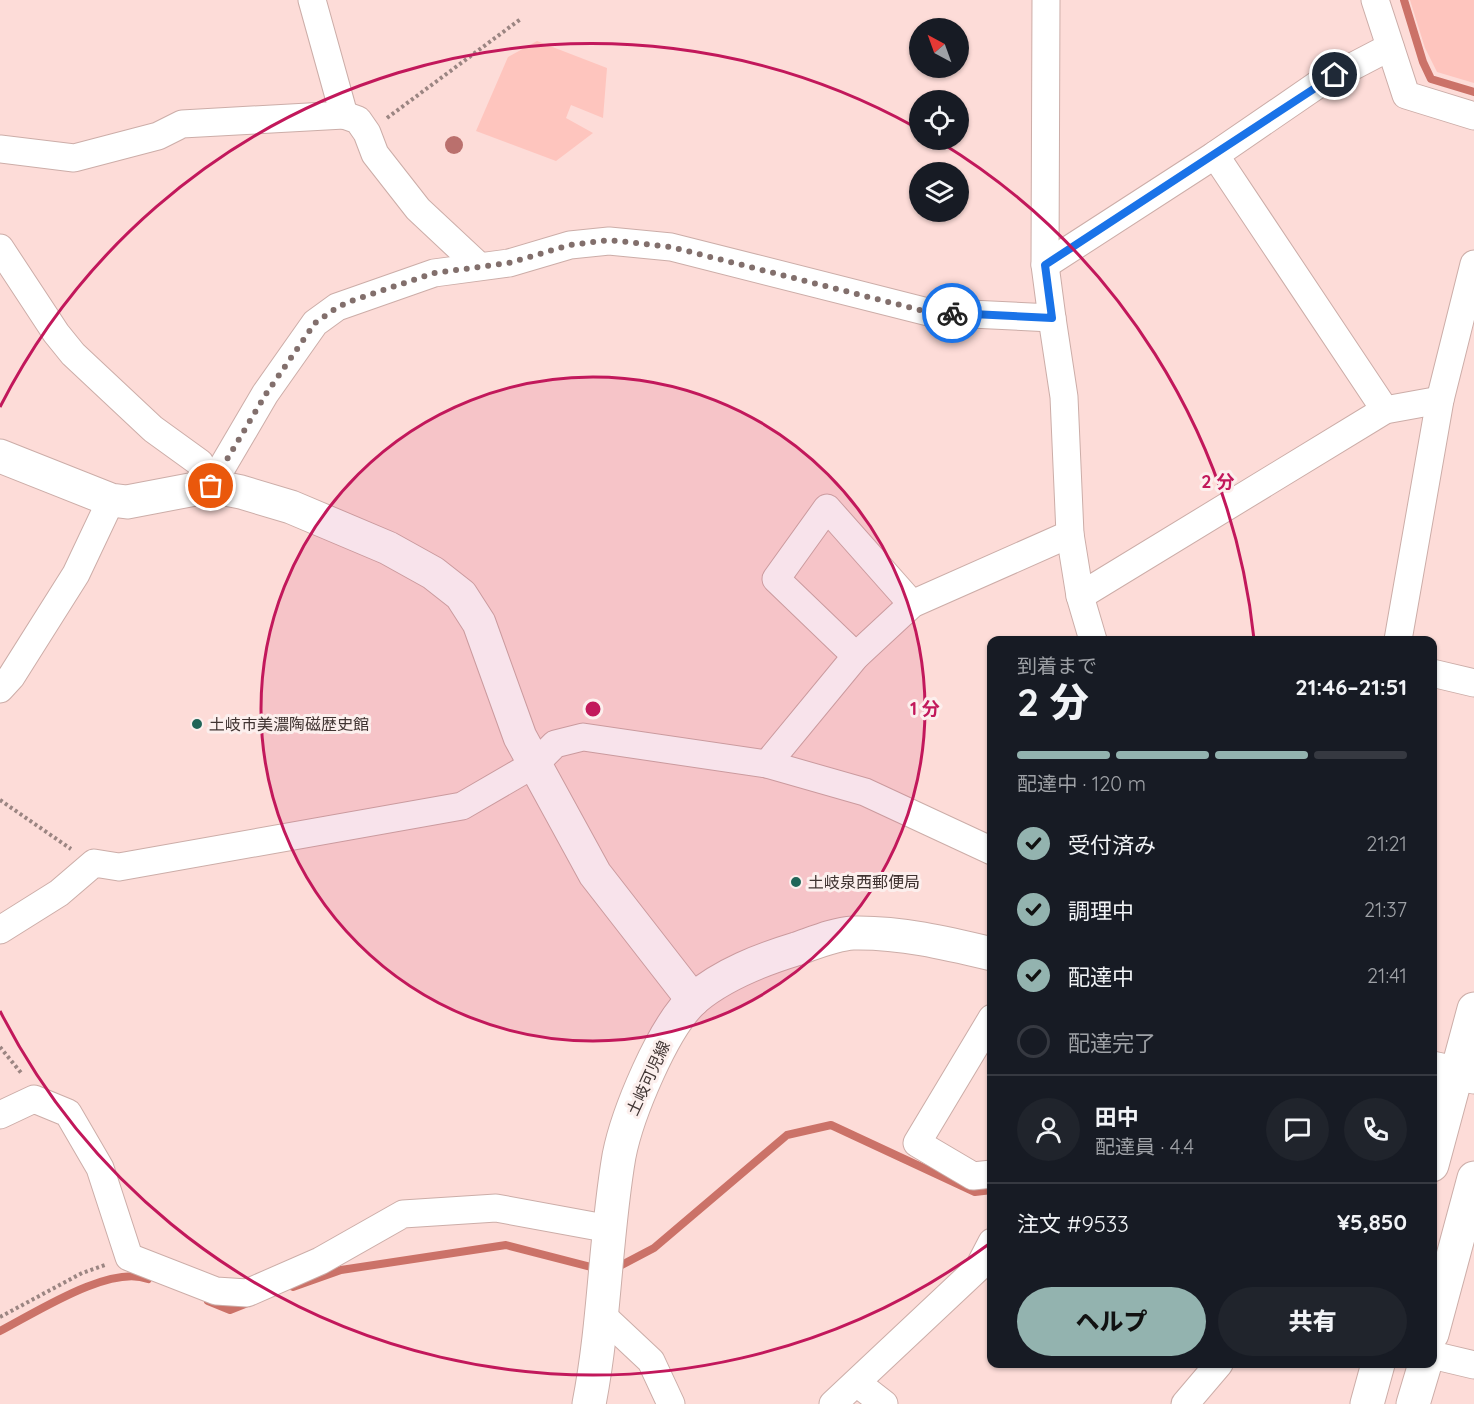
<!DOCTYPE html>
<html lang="ja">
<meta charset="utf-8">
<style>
:root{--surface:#171b24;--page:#20242c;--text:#f1f3f6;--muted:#9ea1a6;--line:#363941;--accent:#93b3af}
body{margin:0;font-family:Quicksand,"Noto Sans JP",sans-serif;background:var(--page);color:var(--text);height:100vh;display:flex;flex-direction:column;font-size:22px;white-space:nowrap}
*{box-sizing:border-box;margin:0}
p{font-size:20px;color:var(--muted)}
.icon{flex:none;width:33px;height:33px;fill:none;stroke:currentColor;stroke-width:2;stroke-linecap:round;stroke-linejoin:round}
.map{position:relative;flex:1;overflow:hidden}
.details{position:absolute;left:987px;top:636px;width:450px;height:732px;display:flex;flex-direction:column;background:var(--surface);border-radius:12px;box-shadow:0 2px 4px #0004}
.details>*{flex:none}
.needle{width:39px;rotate:319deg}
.buttons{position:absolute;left:909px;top:18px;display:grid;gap:12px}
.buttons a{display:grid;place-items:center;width:60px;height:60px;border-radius:50%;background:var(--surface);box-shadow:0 2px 4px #0004;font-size:30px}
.pin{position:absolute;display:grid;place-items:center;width:51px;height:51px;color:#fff;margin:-26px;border:3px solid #fff;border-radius:50%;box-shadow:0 2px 6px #0007}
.courier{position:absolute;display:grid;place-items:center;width:60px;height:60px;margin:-30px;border:4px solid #1a73e8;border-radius:50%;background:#fff;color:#222;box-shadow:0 2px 8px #0007}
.headline em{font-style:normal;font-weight:800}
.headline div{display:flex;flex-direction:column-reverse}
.headline{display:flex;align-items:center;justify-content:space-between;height:102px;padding:0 30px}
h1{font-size:39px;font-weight:800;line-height:45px}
.bar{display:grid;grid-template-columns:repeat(4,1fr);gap:9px 6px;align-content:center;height:72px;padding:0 30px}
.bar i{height:8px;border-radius:4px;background:var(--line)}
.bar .active{background:var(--accent)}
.bar p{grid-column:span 4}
.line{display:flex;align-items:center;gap:15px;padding:0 30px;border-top:2px solid var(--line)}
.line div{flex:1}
.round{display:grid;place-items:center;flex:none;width:63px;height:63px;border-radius:32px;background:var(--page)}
ol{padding:0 30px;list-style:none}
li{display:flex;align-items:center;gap:18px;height:66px}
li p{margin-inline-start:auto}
li .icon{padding:6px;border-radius:50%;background:var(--accent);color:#111;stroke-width:4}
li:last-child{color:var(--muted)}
li i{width:33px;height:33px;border:3px solid var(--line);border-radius:50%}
.primary-button{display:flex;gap:12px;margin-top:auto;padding:12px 30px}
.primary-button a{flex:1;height:69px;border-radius:36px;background:var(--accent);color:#111;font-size:24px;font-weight:800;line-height:69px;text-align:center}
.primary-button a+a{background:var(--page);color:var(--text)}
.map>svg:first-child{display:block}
.green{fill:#fec5be}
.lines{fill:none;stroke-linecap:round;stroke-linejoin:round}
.stream{stroke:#cb7268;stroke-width:8}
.minor-casing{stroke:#ccada8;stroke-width:29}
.tertiary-casing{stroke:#ccada8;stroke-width:35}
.primary-casing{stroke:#ccada8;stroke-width:35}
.trunk-casing{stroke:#ccada8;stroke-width:35}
.path{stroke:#9b8582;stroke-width:4;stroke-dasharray:3 3;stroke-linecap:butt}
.minor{stroke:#fff;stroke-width:27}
.tertiary{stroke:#fff;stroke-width:33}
.primary{stroke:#fff;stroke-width:33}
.trunk{stroke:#fff;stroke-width:33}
.tree{fill:#ba706d}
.done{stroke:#826f6c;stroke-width:6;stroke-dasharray:0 10.8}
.route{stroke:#1a73e8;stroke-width:8}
.ring{fill:none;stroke:#c2185b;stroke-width:3}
.poi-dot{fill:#206558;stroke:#fcefed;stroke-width:2}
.labels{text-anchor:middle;stroke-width:6;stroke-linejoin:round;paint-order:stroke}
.poi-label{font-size:16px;fill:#403432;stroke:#fcefed;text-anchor:start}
.street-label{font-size:16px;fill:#403432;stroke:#fcefed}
.centre{fill:#c2185b;stroke:#fcefed;stroke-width:3}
.ring-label{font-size:18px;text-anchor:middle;font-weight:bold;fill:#c2185b;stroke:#fcefed;stroke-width:6;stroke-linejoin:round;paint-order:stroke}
</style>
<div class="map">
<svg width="1474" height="1404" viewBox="0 0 1474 1404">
<rect width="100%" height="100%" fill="#fddcd8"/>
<g class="green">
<polygon points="1410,0 1474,0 1474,83 1437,72 1425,48"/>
<polygon points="537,41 607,68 603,118 571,105 566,118 593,133 556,161 476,131 508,57"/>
</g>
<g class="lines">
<g class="stream">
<polyline points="1404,0 1423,62 1431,79 1474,92"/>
<polyline points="614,1269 654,1248 787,1135 831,1125 975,1192 992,1190"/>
<polyline points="293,1287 341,1270 506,1245 599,1269"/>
<polyline points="208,1301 230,1310 250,1302"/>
<path d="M0,1331C35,1313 110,1264 148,1279"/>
</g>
<g class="minor-casing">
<g id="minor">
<polyline points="1375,0 1406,95 1474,116"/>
<polyline points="344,115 358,120 367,133 375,154 418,209 479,266"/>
<polyline points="0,149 74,158 158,136 182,124 344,115 312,0"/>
<polyline points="1215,155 1385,410"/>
<polyline points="0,248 56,333 73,354 153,429 200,463 211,486"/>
<polyline points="1045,265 1215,155 1317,85 1390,47"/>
<polyline points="1052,318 1064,397 1070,534 1080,596 1093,640"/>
<polyline points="211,486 265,394 315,323 337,307 434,273 509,263 570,245 609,241 671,247 928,312 1052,318 1045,265 1046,0"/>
<polyline points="1080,596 1385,410 1440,400"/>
<polyline points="1398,640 1440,400 1474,264"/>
<polyline points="856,656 776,579 827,508 912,604"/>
<polyline points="1432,673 1474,683"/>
<polyline points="0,689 11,677 76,574 111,500"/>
<polyline points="767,764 856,656 912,604 1070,534"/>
<polyline points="0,930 59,893 94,863 119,867 462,806 536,763 555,744 583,737 767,764 865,792 992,851"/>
<polyline points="992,1018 917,1143 973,1176 992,1174"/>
<polyline points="0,1115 34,1099 68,1113 100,1168 129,1257 216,1291 247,1293 320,1261 403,1214 496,1208 610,1229"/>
<polyline points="603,1316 651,1361 671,1404"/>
<polyline points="1432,1355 1474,1365"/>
<polyline points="857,1383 884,1404"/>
<polyline points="833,1404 979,1267 992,1242"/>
<polyline points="1185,1404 1219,1364"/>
</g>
</g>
<g class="tertiary-casing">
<polyline id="tertiary" points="0,456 111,500 127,502 211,486 241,492 291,507 388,548 433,573 461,595 479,623 520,737 595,874 693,1000"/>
</g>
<g class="primary-casing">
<g id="primary">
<polyline points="1432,1068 1474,1077"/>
<path d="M589,1404C605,1322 605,1238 619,1156C627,1115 663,1026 695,998C724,974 760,960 796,949C814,943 835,934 853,933C900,932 946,943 992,954"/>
</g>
</g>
<g class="trunk-casing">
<g id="trunk">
<polyline points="1432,1165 1474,1009"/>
<polyline points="1432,1334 1474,1178"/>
<polyline points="1367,1404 1378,1364"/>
<polyline points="1413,1404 1425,1364"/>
</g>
</g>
<g class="path">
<polyline points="387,118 522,18"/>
<polyline points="0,800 71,849"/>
<polyline points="0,1047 22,1074"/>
<polyline points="0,1317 82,1273 105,1265"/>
</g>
<use href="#minor" class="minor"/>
<use href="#tertiary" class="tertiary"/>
<use href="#primary" class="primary"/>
<use href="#trunk" class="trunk"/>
</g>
<circle class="tree" cx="454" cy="145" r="9"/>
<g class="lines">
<polyline class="done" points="211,486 266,394 315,323 338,307 351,301 434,273 509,263 570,245 609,240 671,247 928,312 952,313"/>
<polyline class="route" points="952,313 1052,318 1045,265 1335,75"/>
</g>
<circle cx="593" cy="709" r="332" fill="#c2185b" fill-opacity=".12"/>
<g class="ring">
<circle cx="593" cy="709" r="332"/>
<path d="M989 1244A665 665 0 0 1 0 1011M0 407A665 665 0 0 1 915 127M940 142A665 665 0 0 1 1254 639"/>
</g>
<g class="poi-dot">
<circle cx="197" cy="724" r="6"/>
<circle cx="796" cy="882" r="6"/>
</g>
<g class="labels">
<g class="poi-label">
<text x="209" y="730">土岐市美濃陶磁歴史館</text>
<text x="808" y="888">土岐泉西郵便局</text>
</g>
<g class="street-label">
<text transform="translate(648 1078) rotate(-65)" y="6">土岐可児線</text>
</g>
</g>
<circle cx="593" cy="709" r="9" class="centre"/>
<g class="ring-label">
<text x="1218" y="488">2 分</text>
<text x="925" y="715">1 分</text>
</g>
</svg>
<div class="buttons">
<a><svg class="needle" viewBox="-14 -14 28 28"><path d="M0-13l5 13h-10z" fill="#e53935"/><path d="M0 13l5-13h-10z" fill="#9ea1a6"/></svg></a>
<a><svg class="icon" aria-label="locate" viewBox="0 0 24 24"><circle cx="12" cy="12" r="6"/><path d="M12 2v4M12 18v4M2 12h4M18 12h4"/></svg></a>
<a><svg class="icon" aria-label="layers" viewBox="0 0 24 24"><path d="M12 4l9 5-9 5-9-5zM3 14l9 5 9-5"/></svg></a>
</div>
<div class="pin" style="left:211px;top:486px;background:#ea580c"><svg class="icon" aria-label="bag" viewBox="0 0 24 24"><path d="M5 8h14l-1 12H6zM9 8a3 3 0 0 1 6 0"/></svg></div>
<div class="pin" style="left:1335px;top:75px;background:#1f2937"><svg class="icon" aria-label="home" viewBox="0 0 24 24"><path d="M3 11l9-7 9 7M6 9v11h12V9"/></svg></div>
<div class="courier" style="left:952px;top:313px"><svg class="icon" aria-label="bike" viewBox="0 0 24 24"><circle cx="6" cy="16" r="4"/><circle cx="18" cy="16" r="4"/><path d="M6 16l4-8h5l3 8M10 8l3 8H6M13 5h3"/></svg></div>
<section class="details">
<div class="headline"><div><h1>2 分</h1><p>到着まで</p></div><em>21:46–21:51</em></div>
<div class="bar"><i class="active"></i><i class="active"></i><i class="active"></i><i></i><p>配達中 · 120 m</p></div>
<ol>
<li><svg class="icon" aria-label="check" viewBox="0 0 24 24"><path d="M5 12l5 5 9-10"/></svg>受付済み<p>21:21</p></li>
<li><svg class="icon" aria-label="check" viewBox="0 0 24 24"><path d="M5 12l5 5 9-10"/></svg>調理中<p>21:37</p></li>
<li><svg class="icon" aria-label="check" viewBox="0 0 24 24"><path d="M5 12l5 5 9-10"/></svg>配達中<p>21:41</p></li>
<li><i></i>配達完了</li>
</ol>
<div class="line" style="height:108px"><a class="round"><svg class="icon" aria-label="person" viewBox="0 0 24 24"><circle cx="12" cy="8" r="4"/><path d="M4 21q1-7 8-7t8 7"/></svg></a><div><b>田中</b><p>配達員 · 4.4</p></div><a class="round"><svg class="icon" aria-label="chat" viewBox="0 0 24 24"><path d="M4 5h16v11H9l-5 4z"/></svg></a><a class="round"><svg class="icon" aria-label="phone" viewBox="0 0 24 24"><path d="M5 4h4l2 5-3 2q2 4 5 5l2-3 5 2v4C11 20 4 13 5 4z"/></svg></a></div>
<div class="line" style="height:78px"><div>注文 #9533</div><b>¥5,850</b></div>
<div class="primary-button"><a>ヘルプ</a><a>共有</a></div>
</section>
</div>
